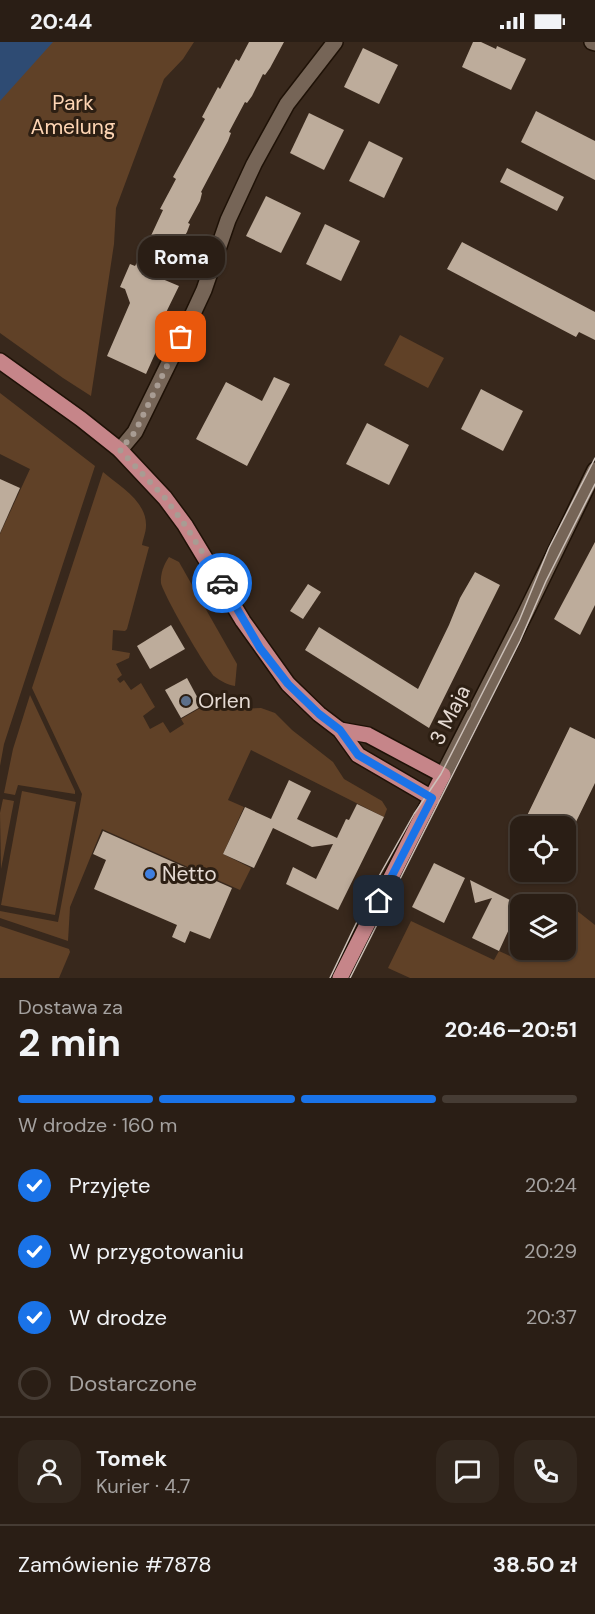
<!DOCTYPE html>
<html lang="pl">
<meta charset="utf-8">
<style>
:root{--surface:#2a1e15;--page:#32271e;--text:#f1f3f6;--muted:#a5a2a0;--line:#463c34;--accent:#1a73e8}
body{margin:0;font-family:"DM Sans",sans-serif;background:var(--page);color:var(--text);height:100vh;display:flex;flex-direction:column;font-size:22px;white-space:nowrap}
*{box-sizing:border-box;margin:0}
p{font-size:20px;color:var(--muted)}
.icon{flex:none;width:33px;height:33px;fill:none;stroke:currentColor;stroke-width:2;stroke-linecap:round;stroke-linejoin:round}
.map{position:relative;height:936px;overflow:hidden}
.drawer{display:flex;flex-direction:column;background:var(--surface);flex:1}
.drawer>*{flex:none}
.tools{position:absolute;left:510px;top:774px;display:grid;gap:12px}
.tools a{display:grid;place-items:center;width:66px;height:66px;border-radius:12px;background:var(--surface);box-shadow:0 2px 4px #0004,0 0 0 2px var(--line);font-size:30px}
.pin{position:absolute;display:grid;place-items:center;width:51px;height:51px;color:#fff;margin:-26px;border-radius:12px;box-shadow:0 3px 9px #0006}
.courier{position:absolute;display:grid;place-items:center;width:60px;height:60px;margin:-30px;border:4px solid #1a73e8;border-radius:50%;background:#fff;color:#222;box-shadow:0 2px 8px #0007}
.bubble{position:absolute;height:42px;border-radius:18px;background:var(--surface);box-shadow:0 2px 4px #0004,0 0 0 2px var(--line);font-size:20px;font-weight:700;line-height:42px;text-align:center}
.head em{font-style:normal;font-weight:700}
.head div{display:flex;flex-direction:column-reverse}
.head{display:flex;align-items:center;justify-content:space-between;height:102px;padding:0 18px}
h1{font-size:39px;font-weight:700;line-height:45px}
.bar{display:grid;grid-template-columns:repeat(4,1fr);gap:9px 6px;align-content:center;height:72px;padding:0 18px}
.bar i{height:8px;border-radius:4px;background:var(--line)}
.bar .active{background:var(--accent)}
.bar p{grid-column:span 4}
.line{display:flex;align-items:center;gap:15px;padding:0 18px;border-top:2px solid var(--line)}
.line div{flex:1}
.round{display:grid;place-items:center;flex:none;width:63px;height:63px;border-radius:18px;background:var(--page)}
ol{padding:0 18px;list-style:none}
li{display:flex;align-items:center;gap:18px;height:66px}
li p{margin-inline-start:auto}
li .icon{padding:6px;border-radius:50%;background:var(--accent);color:#fff;stroke-width:4}
li:last-child{color:var(--muted)}
li i{width:33px;height:33px;border:3px solid var(--line);border-radius:50%}
.status{display:flex;justify-content:space-between;align-items:center;height:42px;padding:0 30px;background:var(--surface);direction:ltr}
.status svg{height:16px;fill:currentColor}
.map>svg:first-child{display:block}
.green{fill:#604127}
.water{fill:#2e4b73}
.building{fill:#bdac9b}
.lines{fill:none;stroke-linecap:round;stroke-linejoin:round}
.minor-casing{stroke:#1e1106;stroke-width:18}
.major-casing{stroke:#1e1106;stroke-width:18}
.minor{stroke:#766557;stroke-width:15}
.major{stroke:#c68589;stroke-width:15}
.tram{stroke:#ccc0b8;stroke-width:1.5}
.done{stroke:#a89c93;stroke-width:6;stroke-dasharray:0 10.8}
.route{stroke:#1a73e8;stroke-width:8}
.service-dot{fill:#5c6f8a;stroke:#2d1f13;stroke-width:2}
.shop-dot{fill:#3f7fe0;stroke:#2d1f13;stroke-width:2}
.labels{text-anchor:middle;stroke-width:6;stroke-linejoin:round;paint-order:stroke}
.park-label{font-size:21px;fill:#fed5b4;stroke:#2d1f13}
.poi-label{font-size:21px;fill:#e5dad3;stroke:#2d1f13;text-anchor:start}
.street-label{font-size:21px;fill:#e5dad3;stroke:#2d1f13}
</style>
<div class="status"><b>20:44</b><svg viewBox="0 0 49 12"><path d="M0 12V9h3v3zM5 12V6h3v6zM10 12V3h3v9zM15 12V0h3v12zM26 1h20v11H26zM47 4h2v5h-2z"/></svg></div>
<div class="map">
<svg width="595" height="936" viewBox="0 0 595 936">
<rect width="100%" height="100%" fill="#38281c"/>
<g class="green">
<polygon points="0,0 194,0 183,17 164,37 116,166 114,202 91,354 63,336 0,291"/>
<polygon points="400,293 444,316 428,346 384,323"/>
<polygon points="0,351 95,424 4,702 0,724 0,492 30,427 0,412"/>
<path d="M103,430C119,444 147,459 146,484C146,490 143,497 142,503L149,505L127,587L125,589L113,588L112,608L130,611L129,616L116,622L122,633L117,637L120,641L124,638L131,648L141,641L155,665L143,674L150,687L163,680L170,691L184,682L181,677L202,665L204,668L261,666L275,671L292,688L333,720L344,737L382,759L387,767L384,775L251,708L228,758L244,765L223,812L251,826L240,848L102,787L70,865L68,899L0,876V869L58,880L82,752L32,646Z"/>
<path d="M169,515L179,520L237,622L235,644C228,643 220,639 214,634C206,627 163,552 161,541C160,532 164,522 169,515Z"/>
<polygon points="30,653 75,749 75,752 18,743 15,753 4,751 13,707"/>
<polygon points="22,749 76,760 55,873 1,863"/>
<polygon points="3,757 14,759 1,827 0,771"/>
<polygon points="576,868 595,883 595,936 410,936 388,926 411,879 494,918 499,909 521,919 527,908 566,908 566,884 568,885"/>
<polygon points="0,884 69,907 70,910 59,936 0,936"/>
</g>
<polygon class="water" points="0,0 53,0 0,59"/>
<g class="building">
<polygon points="249,0 284,0 270,26 265,33 263,32 252,54 247,61 245,60 229,90 231,91 228,99 201,150 202,151 200,159 188,181 190,182 187,190 160,236 179,244 156,291 163,294 146,332 107,314 130,261 125,247 120,245 130,222 135,224 149,198 163,168 160,167 176,137 173,135 205,77 202,75 218,45 220,47 236,17 239,19"/>
<polygon points="473,0 481,0 496,7 497,4 526,17 511,48 462,25"/>
<polygon points="363,6 398,23 379,62 344,45"/>
<polygon points="536,69 595,99 595,138 521,100"/>
<polygon points="309,71 344,88 324,128 290,111"/>
<polygon points="369,99 403,116 384,156 349,139"/>
<polygon points="507,126 564,155 557,169 500,140"/>
<polygon points="266,154 301,171 281,211 246,194"/>
<polygon points="325,182 360,199 341,239 306,222"/>
<polygon points="462,200 595,270 595,298 579,290 576,295 447,227"/>
<polygon points="274,335 290,342 247,424 196,397 226,340 262,359"/>
<polygon points="481,347 523,369 503,409 461,387"/>
<polygon points="367,381 409,403 389,443 346,422"/>
<polygon points="0,437 20,446 0,491"/>
<polygon points="595,500 595,563 580,593 554,577"/>
<polygon points="475,530 500,543 429,686 305,608 319,585 418,647 449,583 460,556"/>
<polygon points="308,542 321,550 303,577 290,569"/>
<polygon points="171,583 185,607 150,627 137,604"/>
<polygon points="187,636 202,664 181,676 165,648"/>
<polygon points="570,685 595,697 595,741 573,786 569,784 522,784"/>
<polygon points="289,738 311,749 297,777 337,796 346,777 349,778 357,762 384,775 338,868 286,842 293,825 316,837 333,802 312,805 273,786 254,826 223,812 245,765 271,777"/>
<polygon points="103,789 232,846 210,897 190,889 185,901 172,895 177,883 94,847 106,818 93,812"/>
<polygon points="434,821 465,836 444,881 412,865"/>
<polygon points="470,838 520,863 499,909 472,896 492,856 475,861"/>
</g>
<g class="lines">
<g class="minor-casing">
<g id="minor">
<polyline points="592,0 595,1"/>
<polyline points="120,408 135,390 191,276 204,248 228,178 254,122 287,62 335,0"/>
<polyline points="443,733 526,570 595,428"/>
</g>
</g>
<g class="major-casing">
<g id="major">
<polyline points="0,319 81,377 120,408 165,456 185,483 243,579 288,642 319,672 340,688 358,713 432,756"/>
<polyline points="340,688 368,693 443,733 340,936"/>
</g>
</g>
<use href="#minor" class="minor"/>
<use href="#major" class="major"/>
<g class="tram">
<polyline points="330,936 378,836 414,772 441,732 463,689 519,579 549,506 595,416"/>
<polyline points="350,936 520,599 546,539 595,442"/>
</g>
</g>
<g class="lines">
<polyline class="done" points="181,295 135,390 120,408 165,456 185,483 222,541"/>
<polyline class="route" points="222,541 260,606 288,642 319,672 340,688 358,713 432,756 379,859"/>
</g>
<circle class="service-dot" cx="186" cy="659" r="6"/>
<circle class="shop-dot" cx="150" cy="832" r="6"/>
<g class="labels">
<g class="park-label">
<text x="73" y="68">Park<tspan x="73" dy="24">Amelung</tspan></text>
</g>
<g class="poi-label">
<text x="198" y="666">Orlen</text>
<text x="162" y="839">Netto</text>
</g>
<g class="street-label">
<text transform="translate(450 673) rotate(-63)" y="7">3 Maja</text>
</g>
</g>
</svg>
<div class="tools">
<a><svg class="icon" aria-label="locate" viewBox="0 0 24 24"><circle cx="12" cy="12" r="6"/><path d="M12 2v4M12 18v4M2 12h4M18 12h4"/></svg></a>
<a><svg class="icon" aria-label="layers" viewBox="0 0 24 24"><path d="M12 4l9 5-9 5-9-5zM3 14l9 5 9-5"/></svg></a>
</div>
<div class="pin" style="left:181px;top:295px;background:#ea580c"><svg class="icon" aria-label="bag" viewBox="0 0 24 24"><path d="M5 8h14l-1 12H6zM9 8a3 3 0 0 1 6 0"/></svg></div>
<div class="pin" style="left:379px;top:859px;background:#1f2937"><svg class="icon" aria-label="home" viewBox="0 0 24 24"><path d="M3 11l9-7 9 7M6 9v11h12V9"/></svg></div>
<div class="courier" style="left:222px;top:541px"><svg class="icon" aria-label="car" viewBox="0 0 24 24"><path d="M5 17H2v-5l4-1 3-4h7l3 4 3 1v5h-3M9 17h6M6 11h13"/><circle cx="7" cy="17" r="2"/><circle cx="17" cy="17" r="2"/></svg></div>
<div class="bubble" style="left:138px;top:194px;width:87px">Roma</div>
</div>
<section class="drawer">
<div class="head"><div><h1>2 min</h1><p>Dostawa za</p></div><em>20:46–20:51</em></div>
<div class="bar"><i class="active"></i><i class="active"></i><i class="active"></i><i></i><p>W drodze · 160 m</p></div>
<ol>
<li><svg class="icon" aria-label="check" viewBox="0 0 24 24"><path d="M5 12l5 5 9-10"/></svg>Przyjęte<p>20:24</p></li>
<li><svg class="icon" aria-label="check" viewBox="0 0 24 24"><path d="M5 12l5 5 9-10"/></svg>W przygotowaniu<p>20:29</p></li>
<li><svg class="icon" aria-label="check" viewBox="0 0 24 24"><path d="M5 12l5 5 9-10"/></svg>W drodze<p>20:37</p></li>
<li><i></i>Dostarczone</li>
</ol>
<div class="line" style="height:108px"><a class="round"><svg class="icon" aria-label="person" viewBox="0 0 24 24"><circle cx="12" cy="8" r="4"/><path d="M4 21q1-7 8-7t8 7"/></svg></a><div><b>Tomek</b><p>Kurier · 4.7</p></div><a class="round"><svg class="icon" aria-label="chat" viewBox="0 0 24 24"><path d="M4 5h16v11H9l-5 4z"/></svg></a><a class="round"><svg class="icon" aria-label="phone" viewBox="0 0 24 24"><path d="M5 4h4l2 5-3 2q2 4 5 5l2-3 5 2v4C11 20 4 13 5 4z"/></svg></a></div>
<div class="line" style="height:78px"><div>Zamówienie #7878</div><b>38.50 zł</b></div>
</section>
